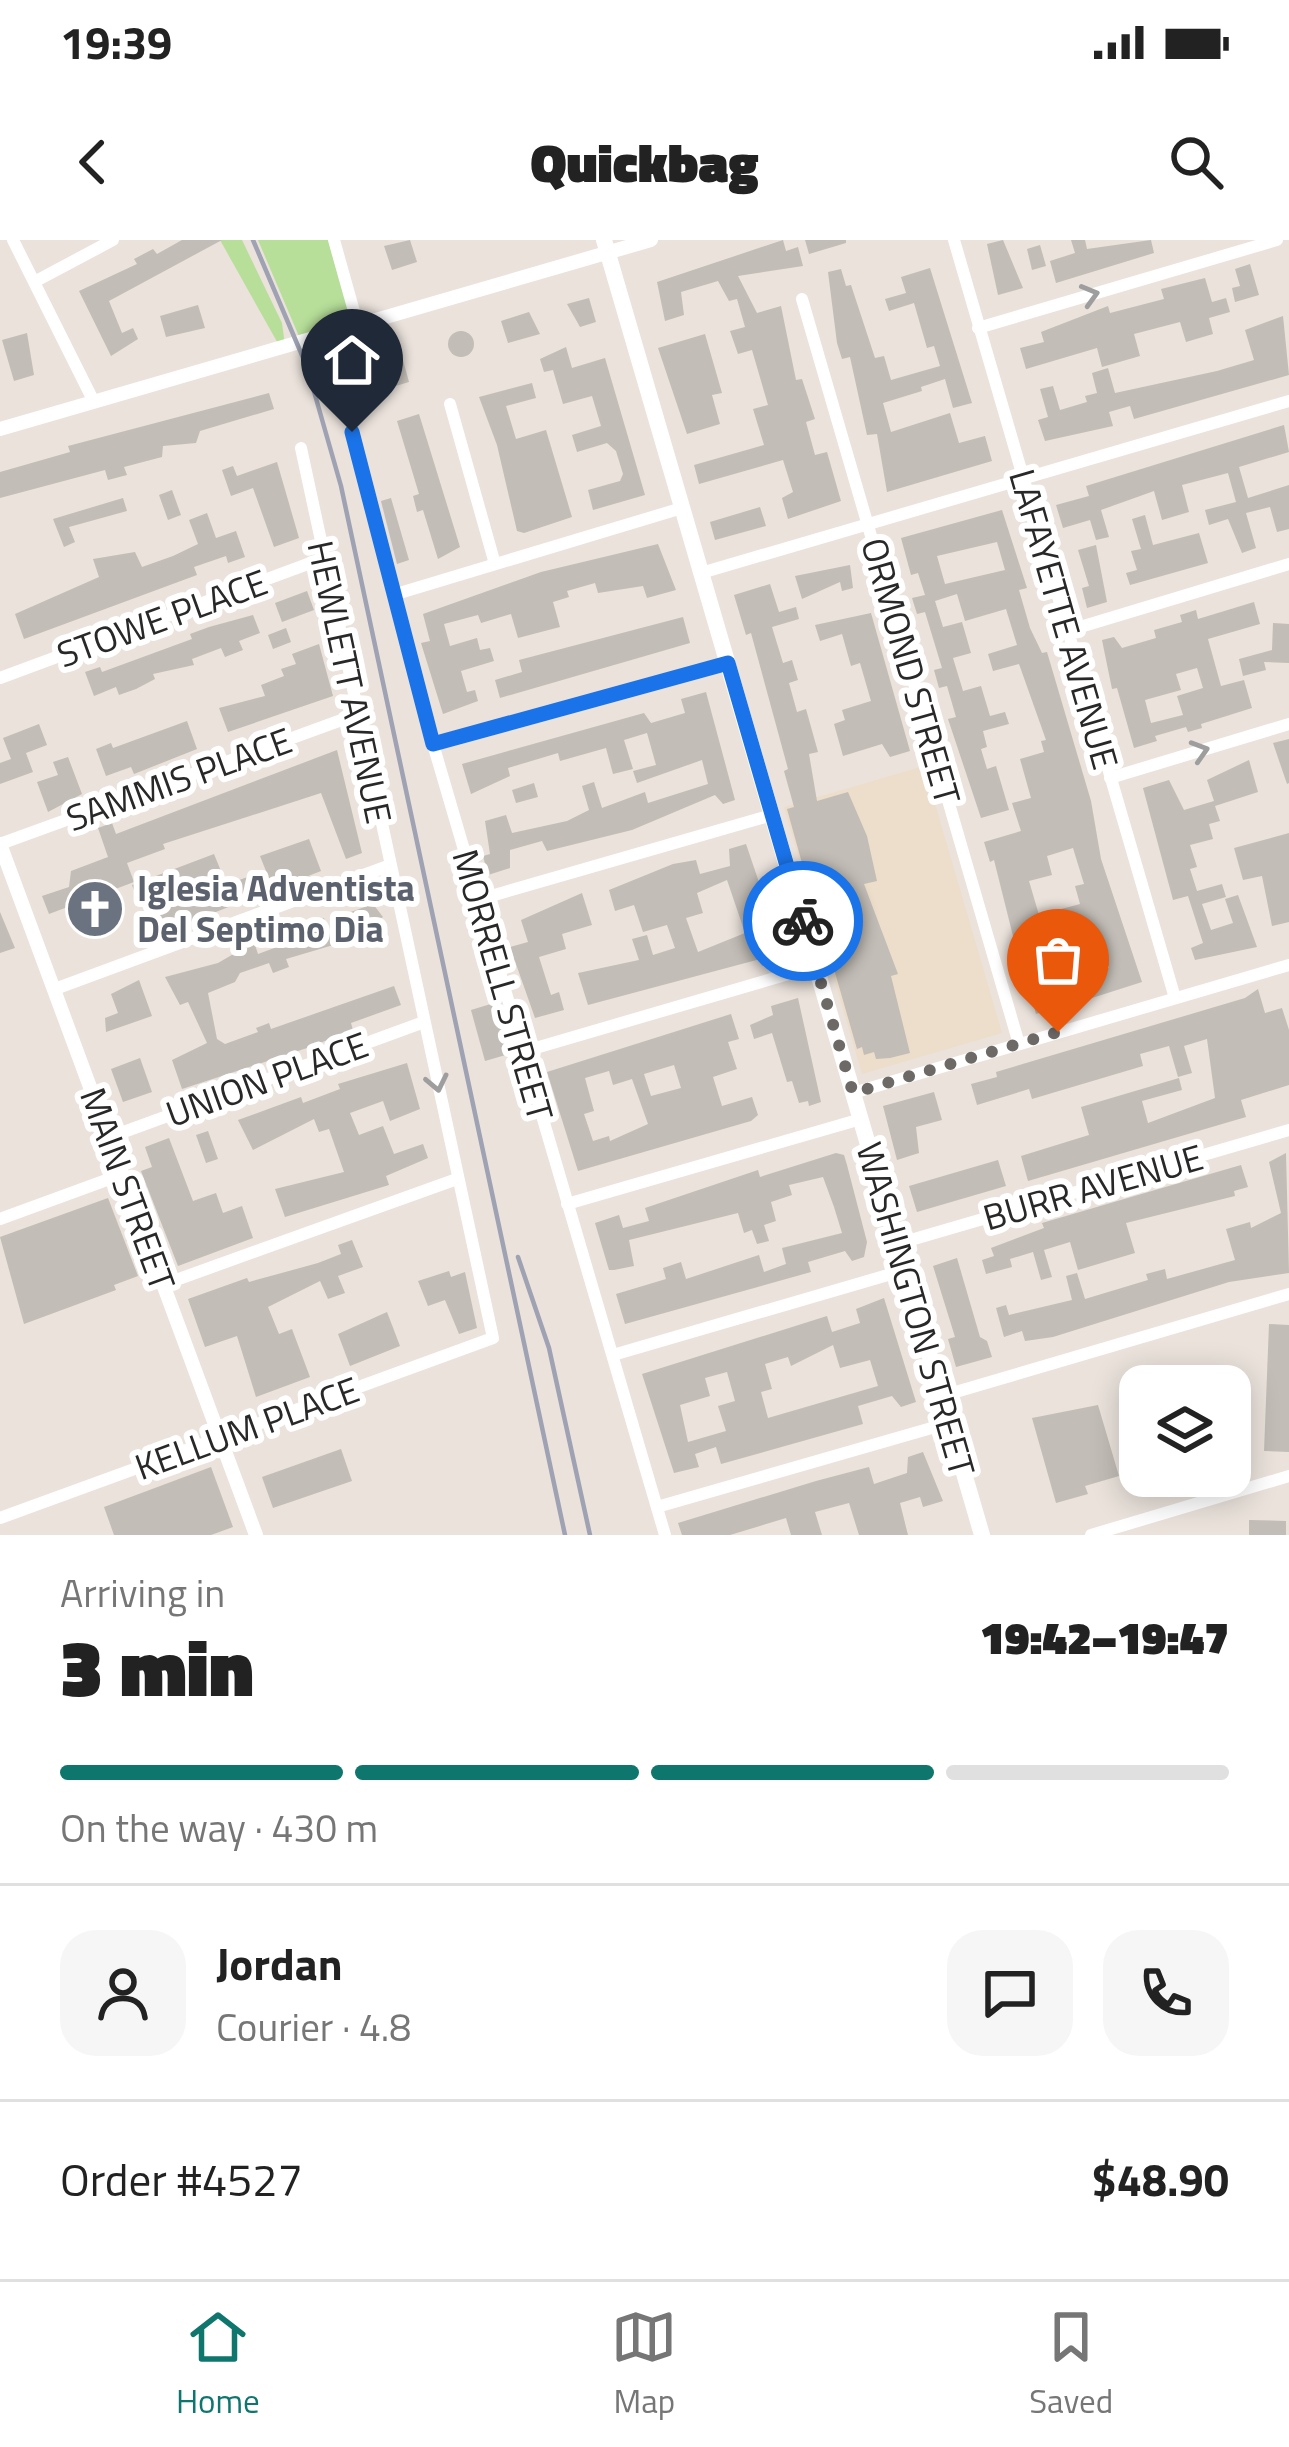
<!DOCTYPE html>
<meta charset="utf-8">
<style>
:root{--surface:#fff;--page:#f6f6f6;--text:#222;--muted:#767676;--line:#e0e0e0;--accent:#0f766e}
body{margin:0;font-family:"Titillium Web",sans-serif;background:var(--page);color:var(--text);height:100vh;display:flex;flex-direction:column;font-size:45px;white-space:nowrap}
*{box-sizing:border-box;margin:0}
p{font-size:39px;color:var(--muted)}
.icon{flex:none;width:66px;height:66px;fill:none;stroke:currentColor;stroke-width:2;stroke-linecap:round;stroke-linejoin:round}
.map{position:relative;height:1295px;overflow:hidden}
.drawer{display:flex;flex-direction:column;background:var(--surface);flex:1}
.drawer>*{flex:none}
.tools{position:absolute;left:1119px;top:1125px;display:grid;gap:24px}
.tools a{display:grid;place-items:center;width:132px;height:132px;border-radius:24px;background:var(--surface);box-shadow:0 6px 30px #0003;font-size:60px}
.pin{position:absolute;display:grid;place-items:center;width:102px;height:102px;color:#fff;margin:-123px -51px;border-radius:50% 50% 50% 0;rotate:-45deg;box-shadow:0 0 12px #0007}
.pin .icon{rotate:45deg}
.courier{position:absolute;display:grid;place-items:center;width:120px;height:120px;margin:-60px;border:9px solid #1a73e8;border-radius:50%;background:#fff;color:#222;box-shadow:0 3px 15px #0007}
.head em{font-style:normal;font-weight:800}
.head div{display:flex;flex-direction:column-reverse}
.head{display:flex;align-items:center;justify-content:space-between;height:204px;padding:0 60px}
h1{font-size:78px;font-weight:800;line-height:90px}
.bar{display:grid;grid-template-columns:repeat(4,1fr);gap:18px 12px;align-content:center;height:144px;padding:0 60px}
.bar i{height:15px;border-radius:9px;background:var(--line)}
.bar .active{background:var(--accent)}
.bar p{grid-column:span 4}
.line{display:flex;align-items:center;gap:30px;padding:0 60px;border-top:3px solid var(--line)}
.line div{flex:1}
.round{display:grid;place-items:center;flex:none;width:126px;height:126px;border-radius:36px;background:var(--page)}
.status{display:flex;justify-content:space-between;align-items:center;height:84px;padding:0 60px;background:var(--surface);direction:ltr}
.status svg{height:33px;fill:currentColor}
header{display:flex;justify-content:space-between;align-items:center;height:156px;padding:0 60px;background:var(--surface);font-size:54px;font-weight:800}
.dock{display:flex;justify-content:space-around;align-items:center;height:168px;border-top:3px solid var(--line);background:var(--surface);font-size:33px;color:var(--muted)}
.dock a{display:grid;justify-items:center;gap:6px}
.dock .active{color:var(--accent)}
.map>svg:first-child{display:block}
.education{fill:#ecdeca}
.green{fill:#b7df99}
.building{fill:#c2bdb6;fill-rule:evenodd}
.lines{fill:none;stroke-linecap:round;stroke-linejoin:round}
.minor{stroke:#fff;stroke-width:12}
.tertiary{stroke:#fff;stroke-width:14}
.secondary{stroke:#fff;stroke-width:16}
.rail{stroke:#9ea2b2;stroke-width:4.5}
.oneway{stroke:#9e9e9e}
.done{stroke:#6c6967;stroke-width:12;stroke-dasharray:0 21.6}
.route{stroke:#1a73e8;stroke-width:15}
.labels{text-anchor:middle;stroke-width:12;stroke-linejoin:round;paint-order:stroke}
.street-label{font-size:36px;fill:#282828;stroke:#fff}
.worship-label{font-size:36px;font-weight:bold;fill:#5b616d;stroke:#fff;text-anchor:start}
</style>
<div class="status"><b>19:39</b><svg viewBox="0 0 49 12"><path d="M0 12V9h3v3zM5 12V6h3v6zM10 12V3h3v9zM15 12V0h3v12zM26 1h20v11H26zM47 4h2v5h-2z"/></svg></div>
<header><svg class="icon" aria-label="back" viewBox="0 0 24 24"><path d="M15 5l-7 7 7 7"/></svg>Quickbag<svg class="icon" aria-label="search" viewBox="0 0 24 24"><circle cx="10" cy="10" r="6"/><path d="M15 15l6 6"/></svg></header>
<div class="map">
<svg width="1289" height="1295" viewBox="0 0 1289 1295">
<rect width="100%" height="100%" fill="#eae2db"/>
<polygon class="education" points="924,526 1002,793 862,834 784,567"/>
<g class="green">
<polygon points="220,0 242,0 282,83 285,105 280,107"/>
<polygon points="258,0 334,0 358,83 301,101"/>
</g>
<g class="building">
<polygon points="182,0 222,0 109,61 122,93 133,88 138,99 111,116 79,51 137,24 134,19 153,9 157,14"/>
<polygon points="410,0 417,22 392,30 384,6"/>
<polygon points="783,0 786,11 798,7 803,26 738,36 757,73 781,66 796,140 802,139 815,179 806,182 815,215 827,212 841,261 788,279 782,258 793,252 783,220 699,244 694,225 764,205 753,169 768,165 752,110 738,114 730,91 745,87 737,59 729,61 718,41 681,52 684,75 665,81 657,42"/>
<polygon points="805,0 846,0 846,3 809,14"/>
<polygon points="1003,0 1023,48 998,55 987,4"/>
<polygon points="1071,0 1085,0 1087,9 1151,0 1154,13 1056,43 1050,21 1075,13"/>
<polygon points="1040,5 1046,26 1032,30 1027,9"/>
<polygon points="1250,24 1259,55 1235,62 1232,48 1240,46 1235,29"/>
<polygon points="930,28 972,163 953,168 945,139 921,147 922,151 883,163 891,192 950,173 959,203 985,196 992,221 887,252 877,194 867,195 850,117 842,119 837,103 828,32 841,29 846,46 851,45 875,118 884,116 891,140 940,126 934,106 927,108 914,63 889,71 885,59 906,53 901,37"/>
<polygon points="1205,38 1212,62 1226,58 1230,72 1209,78 1213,94 1186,102 1180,82 1134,94 1140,116 1102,127 1097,108 1026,129 1020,108 1044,102 1041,92 1108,66 1110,73 1164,59 1161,49"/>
<polygon points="589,58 596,82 580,87 567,64"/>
<polygon points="198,65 205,88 166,97 160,76"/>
<polygon points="529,72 540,94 508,103 501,81"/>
<polygon points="1283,76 1289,135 1134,179 1130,166 1109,172 1113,186 1045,201 1038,180 1048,177 1040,149 1053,146 1060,170 1087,162 1085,156 1097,153 1092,133 1108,128 1115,153 1217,131 1254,120 1245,90"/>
<circle cx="461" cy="104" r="13"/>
<polygon points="27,93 34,135 14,141 2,100"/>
<polygon points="705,94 722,153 712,155 720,184 687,194 658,108"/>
<polygon points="566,107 572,128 605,118 645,255 593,270 588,250 620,241 623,234 616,211 607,203 577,212 572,195 601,186 592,156 563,164 553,130 544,132 540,119"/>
<polygon points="401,113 409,142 362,156 354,130"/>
<polygon points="532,143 536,158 506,166 516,199 546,190 572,277 524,293 517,291 497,205 479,157"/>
<polygon points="269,153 274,169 200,191 196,203 163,206 162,217 124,227 127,235 108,240 105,230 0,258 0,232 70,212 68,206"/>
<polygon points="419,174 460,307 438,319 423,270 417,272 413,256 419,254 397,181"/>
<polygon points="1284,185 1289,212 1239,227 1248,258 1289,245 1289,289 1277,292 1270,267 1246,273 1256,308 1242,313 1228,279 1209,285 1205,270 1236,262 1228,233 1182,245 1189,272 1162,280 1154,251 1101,270 1109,297 1096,300 1090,280 1063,288 1056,265 1089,256 1086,246"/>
<polygon points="277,222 299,298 274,307 253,248 231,256 222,230 233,226 237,236"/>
<polygon points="172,250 181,275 168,280 159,255"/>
<polygon points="123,258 127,271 69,287 75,302 64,307 53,279"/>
<polygon points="391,258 409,320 397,324 381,261"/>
<polygon points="760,267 766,286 715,300 710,282"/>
<path d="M1002,270L1027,348L1019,350L1030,388L1042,413L1047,412L1091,561L1101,619L1142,742L1092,758L1085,735L1109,728L1097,687L1071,694L1077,717L1057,722L1052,705L1018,716L994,620L990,622L984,602L1021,591L1012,563L1031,558L1020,519L1044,512L1041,501L1046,500L1019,424L993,431L988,414L1017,405L1006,369L965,381L957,354L935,361L943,387L962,382L971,413L953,418L963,451L981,446L990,476L1005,472L1009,484L983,491L987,507L981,509L987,529L996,526L1009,570L981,578L948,479L956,477L947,446L939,448L934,430L942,428L925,372L917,374L912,358L925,355L918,333L911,335L901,298ZM997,302L1005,330L945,344L937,316ZM1073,608L1084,644L1075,646L1080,664L1039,675L1029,641L1052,635L1047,616Z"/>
<polygon points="207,273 216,298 236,291 245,317 228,323 226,316 194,327 197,335 24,399 15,374 99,337 93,319 135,312 142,327 173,316 198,304 189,280"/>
<polygon points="1145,275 1153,305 1199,293 1208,323 1130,345 1126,333 1137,330 1131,311 1141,309 1132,279"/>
<polygon points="658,304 676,350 647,358 643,346 598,353 595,343 567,351 569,357 553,362 560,387 518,398 511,374 481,383 478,375 444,384 450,406 477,398 480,410 490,408 494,421 461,431 467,452 475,450 478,461 443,474 421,403 430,401 423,374 541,332"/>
<polygon points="1096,305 1107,362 1087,368 1082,348 1089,346 1078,310"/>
<polygon points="850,325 853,348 842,351 840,342 802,359 795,336"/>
<polygon points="770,344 779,372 796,367 799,379 772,387 783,423 792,420 798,440 789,443 797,472 806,469 818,512 809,514 817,561 848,552 867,596 877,641 864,644 898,734 891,736 910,813 890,818 876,819 874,812 864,815 862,807 857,809 819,677 824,675 817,650 810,652 787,569 794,567 784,531 788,529 751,393 746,395 734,355"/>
<polygon points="307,351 314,370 282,382 275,363"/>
<path d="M1254,362L1260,384L1208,399L1221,446L1244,440L1252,468L1201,484L1202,488L1188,492L1186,487L1155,496L1157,501L1134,508L1117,448L1112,449L1102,400L1114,397L1122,408L1156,398L1154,390L1182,382L1180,375L1196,370L1198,379ZM1197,428L1203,448L1177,456L1183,475L1151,483L1145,460L1181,450L1176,434Z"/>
<polygon points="871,373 910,511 890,517 882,504 843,516 834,484 845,480 842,470 871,461 860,423 851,426 842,394 820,401 815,385"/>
<polygon points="253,375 260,393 239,401 243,410 225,417 221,408 192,419 194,425 153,434 155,439 136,449 119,455 116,447 94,456 85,432 100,427 102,432 192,399 190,394 209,387"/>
<polygon points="683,377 690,403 500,458 495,440 522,432 519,420"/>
<polygon points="1273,383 1289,384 1289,423 1264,422 1266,430 1243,436 1239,419 1272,410"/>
<polygon points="286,388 291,402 273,409 268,395"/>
<polygon points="319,404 333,456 228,492 219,468 265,456 261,445 284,436 281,429 296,424 292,414"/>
<polygon points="706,452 735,560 723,564 715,555 632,590 547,611 542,601 510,610 510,628 488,635 483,616 490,614 485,581 506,575 512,593 567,581 589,570 582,546 594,542 602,568 645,552 648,563 708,544 702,520 637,543 633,531 656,525 647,493 624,500 633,529 613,534 606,508 560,521 558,513 508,528 510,536 471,554 462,524 644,473 651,483 685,473 681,459"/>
<polygon points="187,481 197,509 134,534 131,527 106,536 96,509 111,503 113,508"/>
<polygon points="39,484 47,505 26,513 33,532 0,544 0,523 11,519 3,498"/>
<polygon points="1289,499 1289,543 1287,544 1273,503"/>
<polygon points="337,510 362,613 346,619 321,553 163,604 165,609 127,623 134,642 49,674 42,656 69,647 71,631 108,617 98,588 112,583 116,594"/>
<polygon points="68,517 82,554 48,572 37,542 58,535 53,522"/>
<polygon points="1249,520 1258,552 1215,566 1220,581 1209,584 1213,599 1190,605 1197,627 1190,629 1197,651 1222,644 1226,657 1202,664 1211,690 1233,683 1225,659 1238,655 1257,707 1195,720 1191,708 1203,703 1188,656 1173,660 1143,548 1169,540 1184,570 1214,561 1207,540"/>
<polygon points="534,543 538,557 516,563 512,550"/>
<polygon points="1289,593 1289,682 1272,686 1262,636 1243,640 1234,608"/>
<path d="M309,599L321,631L157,695L143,656L137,659L132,645L214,614L225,641H236L266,631L260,616ZM188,637L195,657L174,665L167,644Z"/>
<path d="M746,604L783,713L588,765L578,733L639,720L632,699L647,695L653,715L675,708L667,685L643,692L634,665L615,671L609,650L673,624L696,620L700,634L730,626L729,609ZM727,640L745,693L698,712L686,678L703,673L697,653Z"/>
<polygon points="582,653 592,685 562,694 566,709 539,717 551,755 559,752 564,770 535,778 510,707 528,702 521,680"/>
<polygon points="373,664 383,677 356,693 348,673"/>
<polygon points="0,672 15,708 0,713"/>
<polygon points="324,678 330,696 353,688 357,698 286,719 289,727 273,733 269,723 240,733 235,742 208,753 217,799 225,804 258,792 256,788 269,783 271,789 394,746 401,765 351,783 353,790 307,808 182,849 172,820 207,803 188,762 180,765 165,737 218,723 254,702 258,714 288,703 284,692"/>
<polygon points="139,740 152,776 106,792 105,778 118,773 111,754"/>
<polygon points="1049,740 1059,756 1047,765 1049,770 1036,774 1028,746"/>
<polygon points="1258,749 1265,773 1282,768 1289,790 1289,845 1241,860 1246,877 1028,941 1021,916 1089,895 1081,867 1179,838 1182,850 1142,861 1148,883 1215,858 1207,799 1184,806 1192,833 1178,837 1169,806 1140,814 1143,826 1032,859 1029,849 977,865 971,844 997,837 996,832 1245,758"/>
<polygon points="798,758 821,862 809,866 808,861 799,863 792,841 787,842 772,793 754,799 750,785 773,775 771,766"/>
<polygon points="494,763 509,814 485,821 471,770"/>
<path d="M731,774L739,799L728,802L737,829L713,837L722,866L752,857L758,875L751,881L578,931L547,832ZM674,825L681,848L651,856L644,834ZM609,831L613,845L632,839L648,884L610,901L609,896L593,901L584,874L594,871L585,838Z"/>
<polygon points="140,818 152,852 123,862 111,829"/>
<polygon points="407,823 420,869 390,881 383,861 350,873 359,895 383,886 394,914 423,904 428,918 386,936 389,945 285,977 275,949 344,932 329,889 319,892 314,879 253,910 238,880 301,857 303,863 340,849 338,844"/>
<polygon points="934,852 942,880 916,887 919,913 897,920 883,866"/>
<polygon points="208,891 218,919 206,923 196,895"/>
<polygon points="169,898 193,961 216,953 223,973 242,966 253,998 178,1026 141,931 152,927 145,907"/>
<polygon points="836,913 844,915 847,925 867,1002 864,1017 852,1021 845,1011 808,1022 811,1032 625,1084 616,1054 666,1039 663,1028 681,1022 686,1039 759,1015 764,1032 786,1024 782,1008 842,993 834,967 823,937 789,945 792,955 771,962 776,981 764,985 769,1001 757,1004 752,990 744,993 738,973 629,1000 634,1026 614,1030 609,1030 595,983 619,975 623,988 649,981 645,968 758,930 760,937"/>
<polygon points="1286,913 1289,1033 1229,1042 1053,1097 1025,1101 1022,1091 1004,1097 996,1068 1006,1065 1009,1075 1072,1060 1066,1036 1077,1033 1085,1059 1148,1040 1146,1034 1165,1029 1167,1039 1235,1020 1226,989 1250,982 1251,988 1281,973 1269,922"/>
<polygon points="998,920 1006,946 917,972 909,946"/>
<polygon points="1241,925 1248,947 1234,951 1235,956 1126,983 1135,1013 1078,1030 1070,1002 1044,1010 1052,1037 1041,1040 1033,1012 1010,1019 1012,1027 986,1034 982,1020 994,1016 991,1008 1044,988 1042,983"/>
<polygon points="108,958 138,1036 114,1045 116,1050 24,1084 0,997"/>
<polygon points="352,1000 363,1027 338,1036 345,1053 328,1059 320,1041 268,1067 279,1094 292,1089 310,1137 256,1157 237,1096 205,1107 188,1059 247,1038 249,1042 318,1023 341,1014 338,1005"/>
<polygon points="957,1018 980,1097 987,1101 992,1117 956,1127 948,1099 955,1097 933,1026"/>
<polygon points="449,1031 451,1037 465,1032 477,1088 459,1094 445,1060 428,1066 418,1041"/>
<path d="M884,1058L916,1162L901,1167L892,1156L858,1166L863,1184L721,1224L716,1207L695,1214L699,1227L674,1233L642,1134L827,1076L832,1092L860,1083L856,1069ZM833,1105L840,1128L870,1120L878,1146L768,1178L761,1152L772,1149L765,1124L788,1117L791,1126ZM727,1132L735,1161L718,1166L726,1191L688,1202L680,1165L710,1156L705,1138Z"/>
<polygon points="387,1072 400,1106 350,1126 338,1094"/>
<polygon points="1269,1084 1289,1085 1289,1212 1264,1211"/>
<polygon points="1098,1165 1119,1236 1085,1246 1088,1254 1056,1263 1032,1178"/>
<polygon points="341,1209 352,1241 273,1268 262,1237"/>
<polygon points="923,1212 943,1261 923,1267 920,1257 900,1263 908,1295 859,1295 849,1263 815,1272 822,1295 791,1295 786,1278 730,1295 682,1295 678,1283 816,1241 869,1227 874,1244 907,1233 908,1217"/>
<polygon points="211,1227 233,1287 211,1295 114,1295 104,1267"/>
<polygon points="1249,1280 1286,1281 1286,1295 1249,1295"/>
</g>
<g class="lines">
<g class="minor">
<polyline points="13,0 93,160"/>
<polyline points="334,0 357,82"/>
<polyline points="954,0 1175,758"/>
<polyline points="36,41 113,0"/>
<polyline points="802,59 1019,804"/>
<polyline points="978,88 1277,0"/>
<polyline points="450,164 495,324"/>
<polyline points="352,192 433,504 665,1295"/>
<polyline points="701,333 1289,161"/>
<polyline points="393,355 682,268"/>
<polyline points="1067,391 1289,324"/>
<polyline points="0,438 324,318"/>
<polyline points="433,504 727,423"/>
<polyline points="1110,538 1289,484"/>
<polyline points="0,604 358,474"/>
<polyline points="477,660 772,575"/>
<polyline points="55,749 388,626"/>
<polyline points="522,812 816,726"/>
<polyline points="853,853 1289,725"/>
<polyline points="110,897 424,782"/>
<polyline points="567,964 861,879"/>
<polyline points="0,979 123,934"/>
<polyline points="897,1004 1289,890"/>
<polyline points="162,1045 457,939"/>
<polyline points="613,1115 905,1030"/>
<polyline points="942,1156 1289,1054"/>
<polyline points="657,1267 949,1183"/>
<polyline points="0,1278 493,1098 301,208"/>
<polyline points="1091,1295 1289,1236"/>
</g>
<g class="tertiary">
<polyline points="0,189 651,0"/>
<polyline points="0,604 256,1295"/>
</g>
<polyline class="secondary" points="604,0 982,1295"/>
<g class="rail">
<polyline points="253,0 307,127 341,246 565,1295"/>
<polyline points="518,1017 549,1108 590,1295"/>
</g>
</g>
<defs><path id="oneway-chevron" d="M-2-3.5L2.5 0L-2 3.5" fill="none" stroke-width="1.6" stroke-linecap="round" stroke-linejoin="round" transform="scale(3)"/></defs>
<g class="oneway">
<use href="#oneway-chevron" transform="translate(1090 55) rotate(-16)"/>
<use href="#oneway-chevron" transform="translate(1200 511) rotate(-17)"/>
<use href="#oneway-chevron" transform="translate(437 843) rotate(78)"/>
</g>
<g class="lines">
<polyline class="done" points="803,681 853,853 1058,792"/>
<polyline class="route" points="352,192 433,504 728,423 803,681"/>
</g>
<defs>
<g id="church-disc" transform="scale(3)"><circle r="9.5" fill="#6b7280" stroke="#fff"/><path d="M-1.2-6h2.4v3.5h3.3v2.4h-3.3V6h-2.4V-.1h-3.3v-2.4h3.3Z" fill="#fff"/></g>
</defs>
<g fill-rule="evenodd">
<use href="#church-disc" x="95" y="669"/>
</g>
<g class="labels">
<g class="street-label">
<text transform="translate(162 378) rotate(-20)" y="13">STOWE PLACE</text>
<text transform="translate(1064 379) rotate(74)" y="13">LAFAYETTE AVENUE</text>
<text transform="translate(911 431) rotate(74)" y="13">ORMOND STREET</text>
<text transform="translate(350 442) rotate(78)" y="13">HEWLETT AVENUE</text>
<text transform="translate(179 539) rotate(-20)" y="13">SAMMIS PLACE</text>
<text transform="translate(503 745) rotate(74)" y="13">MORRELL STREET</text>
<text transform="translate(267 839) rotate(-20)" y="13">UNION PLACE</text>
<text transform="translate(1093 947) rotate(-16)" y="13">BURR AVENUE</text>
<text transform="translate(128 949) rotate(70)" y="13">MAIN STREET</text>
<text transform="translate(916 1069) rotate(74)" y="13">WASHINGTON STREET</text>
<text transform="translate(247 1188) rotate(-20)" y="13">KELLUM PLACE</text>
</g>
<g class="worship-label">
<text x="137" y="661">Iglesia Adventista<tspan x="137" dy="41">Del Septimo Dia</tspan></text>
</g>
</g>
</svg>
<div class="tools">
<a><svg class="icon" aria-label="layers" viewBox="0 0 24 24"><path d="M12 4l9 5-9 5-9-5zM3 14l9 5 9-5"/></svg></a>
</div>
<div class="pin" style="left:1058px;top:792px;background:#ea580c"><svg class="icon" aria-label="bag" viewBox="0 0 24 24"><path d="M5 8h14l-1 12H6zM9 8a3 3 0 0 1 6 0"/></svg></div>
<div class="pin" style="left:352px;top:192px;background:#1f2937"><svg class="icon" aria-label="home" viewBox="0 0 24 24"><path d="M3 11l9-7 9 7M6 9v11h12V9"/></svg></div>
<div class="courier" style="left:803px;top:681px"><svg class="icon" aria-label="bike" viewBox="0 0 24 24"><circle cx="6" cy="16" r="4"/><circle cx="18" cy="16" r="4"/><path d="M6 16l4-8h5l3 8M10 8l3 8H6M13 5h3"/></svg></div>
</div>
<section class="drawer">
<div class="head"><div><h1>3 min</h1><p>Arriving in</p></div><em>19:42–19:47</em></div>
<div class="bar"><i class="active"></i><i class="active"></i><i class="active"></i><i></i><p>On the way · 430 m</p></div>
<div class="line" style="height:216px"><a class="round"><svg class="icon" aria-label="person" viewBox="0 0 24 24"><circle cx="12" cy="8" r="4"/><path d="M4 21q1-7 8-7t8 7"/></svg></a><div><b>Jordan</b><p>Courier · 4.8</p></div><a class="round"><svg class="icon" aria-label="chat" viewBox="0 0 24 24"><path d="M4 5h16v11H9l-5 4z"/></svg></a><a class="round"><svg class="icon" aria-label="phone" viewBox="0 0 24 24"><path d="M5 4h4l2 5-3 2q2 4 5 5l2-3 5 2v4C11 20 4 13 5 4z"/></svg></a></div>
<div class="line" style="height:156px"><div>Order #4527</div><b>$48.90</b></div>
</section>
<nav class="dock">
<a class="active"><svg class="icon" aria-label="home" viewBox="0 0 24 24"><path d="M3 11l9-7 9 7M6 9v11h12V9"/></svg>Home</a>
<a><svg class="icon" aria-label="map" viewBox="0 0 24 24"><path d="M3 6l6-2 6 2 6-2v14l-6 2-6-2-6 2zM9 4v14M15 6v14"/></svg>Map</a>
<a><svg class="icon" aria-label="saved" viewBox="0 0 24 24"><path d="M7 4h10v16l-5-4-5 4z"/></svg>Saved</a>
</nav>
